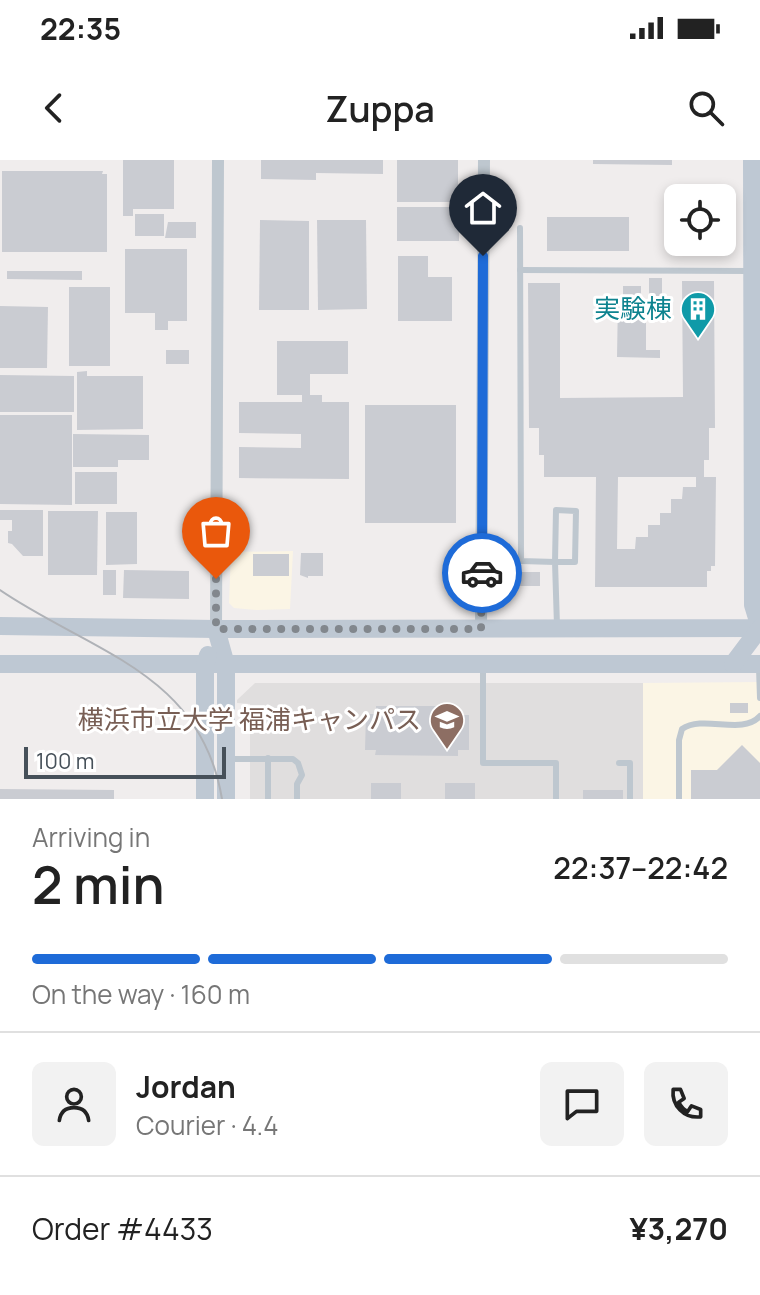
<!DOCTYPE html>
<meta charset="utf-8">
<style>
:root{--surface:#fff;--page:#f2f2f2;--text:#222;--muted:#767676;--line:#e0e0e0;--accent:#1e6bd8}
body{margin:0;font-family:Manrope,"Noto Sans JP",sans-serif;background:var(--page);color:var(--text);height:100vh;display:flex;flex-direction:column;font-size:30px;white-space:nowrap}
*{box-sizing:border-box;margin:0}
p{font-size:26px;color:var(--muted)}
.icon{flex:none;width:44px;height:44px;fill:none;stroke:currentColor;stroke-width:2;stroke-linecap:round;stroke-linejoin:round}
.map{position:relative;height:639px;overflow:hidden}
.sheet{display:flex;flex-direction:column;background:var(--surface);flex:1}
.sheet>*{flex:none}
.tools{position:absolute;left:664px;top:24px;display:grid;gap:16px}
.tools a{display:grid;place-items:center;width:72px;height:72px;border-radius:12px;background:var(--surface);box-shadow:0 4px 12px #0003;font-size:40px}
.scale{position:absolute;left:24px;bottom:20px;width:202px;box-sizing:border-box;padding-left:8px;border:4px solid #465059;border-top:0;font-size:22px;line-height:28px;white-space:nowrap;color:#465059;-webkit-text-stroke:6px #fff;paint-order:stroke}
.pin{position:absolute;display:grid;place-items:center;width:68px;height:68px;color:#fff;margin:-82px -34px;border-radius:50% 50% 50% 0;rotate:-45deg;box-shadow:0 0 8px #0007}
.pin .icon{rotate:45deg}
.courier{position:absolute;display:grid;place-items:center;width:80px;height:80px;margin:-40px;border:6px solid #1e6bd8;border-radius:50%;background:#fff;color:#222;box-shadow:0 2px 10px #0007}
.headline em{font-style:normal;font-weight:600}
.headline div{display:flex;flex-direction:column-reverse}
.headline{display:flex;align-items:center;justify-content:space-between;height:136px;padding:0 32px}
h1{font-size:52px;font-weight:600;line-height:60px}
.bar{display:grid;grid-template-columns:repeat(4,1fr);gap:12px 8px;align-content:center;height:96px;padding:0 32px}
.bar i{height:10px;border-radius:6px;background:var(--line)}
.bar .selected{background:var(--accent)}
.bar p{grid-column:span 4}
.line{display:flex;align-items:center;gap:20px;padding:0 32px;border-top:2px solid var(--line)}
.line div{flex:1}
.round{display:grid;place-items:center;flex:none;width:84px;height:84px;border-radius:12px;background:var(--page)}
.status{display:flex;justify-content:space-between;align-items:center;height:56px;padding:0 40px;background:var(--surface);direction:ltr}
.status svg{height:22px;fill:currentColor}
header{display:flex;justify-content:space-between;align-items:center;height:104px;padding:0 32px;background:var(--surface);font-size:36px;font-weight:600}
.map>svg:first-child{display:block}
.commercial{fill:#fbf5e5}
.education{fill:#e0dede}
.building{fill:#caccd2;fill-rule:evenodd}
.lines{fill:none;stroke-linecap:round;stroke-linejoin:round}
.lane{stroke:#bec7cf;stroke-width:6}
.street{stroke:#bec7cf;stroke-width:12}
.secondary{stroke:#bec8d3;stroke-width:18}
.tram{stroke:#afb2b7;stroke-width:2}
.done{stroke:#82878d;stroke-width:8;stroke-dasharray:0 14.4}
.route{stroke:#1e6bd8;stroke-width:10}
.labels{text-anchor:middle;stroke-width:6;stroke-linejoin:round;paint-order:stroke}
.culture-label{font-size:26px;fill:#0d838f;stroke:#fff;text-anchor:end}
.education-label{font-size:26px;fill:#785e54;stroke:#fff;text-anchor:end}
</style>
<div class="status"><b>22:35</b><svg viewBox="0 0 49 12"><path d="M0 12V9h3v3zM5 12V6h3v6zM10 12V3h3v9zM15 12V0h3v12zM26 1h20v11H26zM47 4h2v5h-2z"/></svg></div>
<header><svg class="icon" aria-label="back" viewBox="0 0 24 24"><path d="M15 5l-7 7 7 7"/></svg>Zuppa<svg class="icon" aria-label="search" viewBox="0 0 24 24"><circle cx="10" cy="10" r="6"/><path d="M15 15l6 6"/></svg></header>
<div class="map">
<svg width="760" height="639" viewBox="0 0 760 639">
<rect width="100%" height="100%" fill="#f0eded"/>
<g class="commercial">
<polygon points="293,391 290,449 257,450 234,448 229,443 231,392"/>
<polygon points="760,522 760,639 643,639 643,523"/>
</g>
<polygon class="education" points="255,523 643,523 643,639 250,639 250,544 237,543 237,540"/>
<g class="building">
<polygon points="123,0 174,0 174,49 133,49 133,56 123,56"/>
<polygon points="261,0 383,0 383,14 316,13 316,20 261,19"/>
<rect x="397" y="0" width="61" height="42"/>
<polygon points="593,0 672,0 672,5 593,4"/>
<polygon points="2,11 103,11 102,14 107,14 107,92 2,92"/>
<rect x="397" y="47" width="62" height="34"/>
<rect x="135" y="54" width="29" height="22"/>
<rect x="547" y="57" width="82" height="34"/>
<polygon points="260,60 309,61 309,150 259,150"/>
<polygon points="317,60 366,60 367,149 318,150"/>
<polygon points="168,62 196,62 196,78 165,78"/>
<polygon points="125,89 187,89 187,161 168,161 168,170 155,170 155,153 125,153"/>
<polygon points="398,96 428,96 428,117 452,117 452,161 398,161"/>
<polygon points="7,111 82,111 82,120 7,119"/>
<rect x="649" y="118" width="13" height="18"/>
<path d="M682,121H714L715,268H709V300H704V317H716L715,406H711V411H707V427H595L596,317H544V295H539V268H529L528,123H560V238L683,237ZM618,317H696V327H683L682,339H671V353H660V365H648V377H636L635,389H617Z"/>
<polygon points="623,126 641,126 641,147 646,147 646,190 660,190 660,198 617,197 618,139 623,139"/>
<rect x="69" y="127" width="41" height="79"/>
<polygon points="0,146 48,147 47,208 0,208"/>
<polygon points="277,181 348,181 348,214 310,214 310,235 322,235 322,242 349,242 349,319 239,318 239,287 301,288 301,274 239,273 239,242 302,242 302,235 277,235"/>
<rect x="166" y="190" width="23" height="14"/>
<polygon points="87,211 87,216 143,216 143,269 77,270 77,212"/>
<polygon points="0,215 74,216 74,252 0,252"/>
<rect x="365" y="245" width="91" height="118"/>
<polygon points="0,255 72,255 72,345 0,344"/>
<polygon points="73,274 149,275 149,300 118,300 118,307 73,307"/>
<rect x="75" y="312" width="42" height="32"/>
<polygon points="0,350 43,350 43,396 23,396 12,384 8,383 8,371 12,371 12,360 0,360"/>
<polygon points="48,351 98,351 97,415 48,415"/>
<polygon points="106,352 137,352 137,404 106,405"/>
<polygon points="301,393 323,393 323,416 308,416 308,418 300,415"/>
<rect x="253" y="394" width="36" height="22"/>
<rect x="103" y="410" width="13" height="25"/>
<polygon points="124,410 189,411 189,439 123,438"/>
<rect x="516" y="412" width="24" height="14"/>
<rect x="730" y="543" width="18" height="10"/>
<polygon points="376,546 458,546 458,555 469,555 469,590 458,590 458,596 375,595 376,590 365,590 366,554 376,554"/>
<polygon points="742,585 760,603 760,639 691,639 691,610 717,610"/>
<rect x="371" y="623" width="30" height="16"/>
<rect x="445" y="623" width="30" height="16"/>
<polygon points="0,629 114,630 114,639 0,639"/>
<rect x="583" y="630" width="40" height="9"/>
</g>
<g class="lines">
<g class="lane">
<polyline points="520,68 521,401 555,402 557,466"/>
<polyline points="520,110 749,111"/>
<polygon points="556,350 576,351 575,402 555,402"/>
<polyline points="483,508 483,603 556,603 556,639"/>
<polyline points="759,508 760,538"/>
<polyline points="268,598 268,639"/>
<polyline points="230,599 293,599 298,603 302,615 297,624 297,639"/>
<polyline points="619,603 630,603 630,639"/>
<path d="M679,639V580L682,569C704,554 742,576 760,556"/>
</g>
<g class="street">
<polyline points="216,469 218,0"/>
<polyline points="481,469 484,0"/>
</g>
<g class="secondary">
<polyline points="0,466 216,469 760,468 753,445 752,0"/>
<polyline points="216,469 226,505 226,639"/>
<polyline points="0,504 760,504"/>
<polyline points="733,504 760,468"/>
<polyline points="205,639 205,505 208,495"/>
</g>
<path class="tram" d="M0,430C91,492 201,512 222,639"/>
</g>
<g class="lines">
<polyline class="done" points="216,419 216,469 481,469 482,413"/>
<polyline class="route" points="482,413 483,96"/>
</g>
<defs>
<g id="building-pin" transform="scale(1.8)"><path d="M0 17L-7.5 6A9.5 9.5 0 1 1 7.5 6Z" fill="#0f9aa8" stroke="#fff"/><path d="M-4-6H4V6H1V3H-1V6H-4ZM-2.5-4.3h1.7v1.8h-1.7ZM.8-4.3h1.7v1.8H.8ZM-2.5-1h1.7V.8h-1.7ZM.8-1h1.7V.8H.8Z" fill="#fff"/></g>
<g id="university-pin" transform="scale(1.8)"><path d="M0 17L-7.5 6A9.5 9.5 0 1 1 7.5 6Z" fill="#8d6e63" stroke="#fff"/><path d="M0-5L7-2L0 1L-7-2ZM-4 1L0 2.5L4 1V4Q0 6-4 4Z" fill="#fff"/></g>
</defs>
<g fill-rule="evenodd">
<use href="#building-pin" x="698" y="149"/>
<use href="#university-pin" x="447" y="560"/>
</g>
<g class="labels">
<g class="culture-label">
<text x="672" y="158">実験棟</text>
</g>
<g class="education-label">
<text x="421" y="569">横浜市立大学 福浦キャンパス</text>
</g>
</g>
</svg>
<div class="tools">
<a><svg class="icon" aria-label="locate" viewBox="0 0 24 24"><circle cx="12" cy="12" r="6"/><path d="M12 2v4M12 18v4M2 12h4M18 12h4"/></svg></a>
</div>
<div class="scale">100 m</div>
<div class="pin" style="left:216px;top:419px;background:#ea580c"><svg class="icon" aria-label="bag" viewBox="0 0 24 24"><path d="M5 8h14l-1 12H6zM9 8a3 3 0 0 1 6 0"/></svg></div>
<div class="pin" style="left:483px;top:96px;background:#1f2937"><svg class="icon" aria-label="home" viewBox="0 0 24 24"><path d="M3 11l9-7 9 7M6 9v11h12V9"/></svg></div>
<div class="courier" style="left:482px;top:413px"><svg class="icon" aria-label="car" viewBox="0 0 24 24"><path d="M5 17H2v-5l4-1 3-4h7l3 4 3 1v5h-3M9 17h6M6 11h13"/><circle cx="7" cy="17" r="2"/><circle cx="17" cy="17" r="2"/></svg></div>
</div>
<section class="sheet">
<div class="headline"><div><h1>2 min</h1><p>Arriving in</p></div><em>22:37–22:42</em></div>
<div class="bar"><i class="selected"></i><i class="selected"></i><i class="selected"></i><i></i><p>On the way · 160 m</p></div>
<div class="line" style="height:144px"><a class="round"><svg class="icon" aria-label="person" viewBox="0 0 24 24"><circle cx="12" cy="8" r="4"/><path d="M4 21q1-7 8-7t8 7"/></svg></a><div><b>Jordan</b><p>Courier · 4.4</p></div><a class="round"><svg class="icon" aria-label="chat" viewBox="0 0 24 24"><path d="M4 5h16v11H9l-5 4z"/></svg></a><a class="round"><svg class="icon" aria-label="phone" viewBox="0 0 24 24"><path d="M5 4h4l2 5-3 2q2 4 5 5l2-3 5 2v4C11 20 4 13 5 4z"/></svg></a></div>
<div class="line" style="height:104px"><div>Order #4433</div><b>¥3,270</b></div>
</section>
